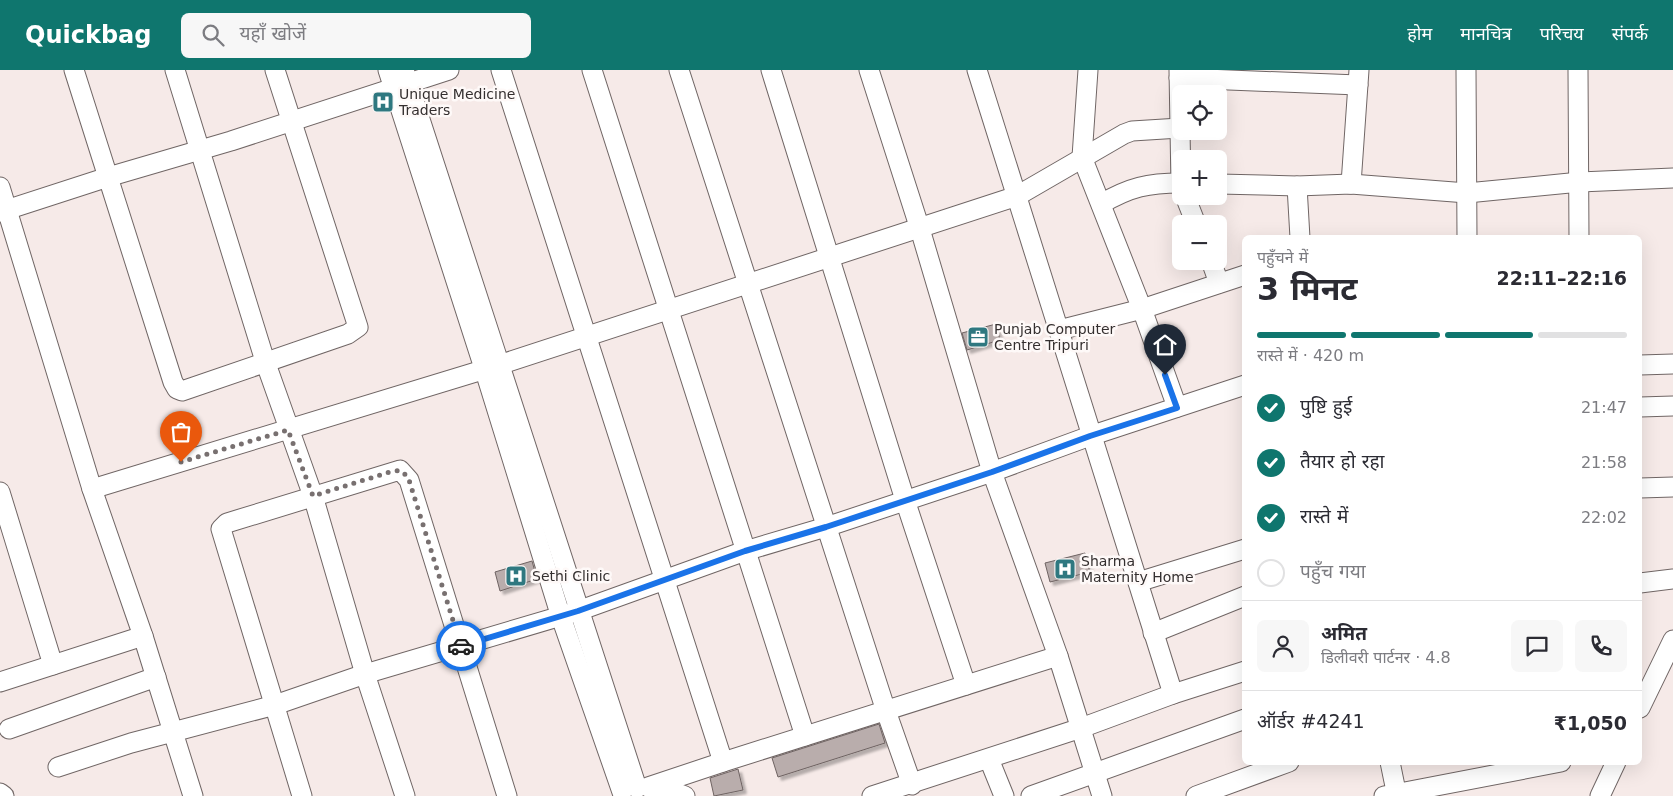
<!DOCTYPE html>
<html lang="hi">
<meta charset="utf-8">
<style>
:root{--surface:#fff;--page:#f7f7f7;--text:#2b2b33;--muted:#7c7c81;--line:#e1e1e2;--accent:#0f766e}
body{margin:0;font-family:"DejaVu Sans","Noto Sans Devanagari",sans-serif;background:var(--page);color:var(--text);height:100vh;display:flex;flex-direction:column;font-size:19px;white-space:nowrap}
*{box-sizing:border-box;margin:0}
p{font-size:16px;color:var(--muted)}
.icon{flex:none;width:28px;height:28px;fill:none;stroke:currentColor;stroke-width:2;stroke-linecap:round;stroke-linejoin:round}
.map{position:relative;flex:1;overflow:hidden}
.sheet{position:absolute;left:1242px;top:165px;width:400px;height:530px;display:flex;flex-direction:column;background:var(--surface);border-radius:8px;box-shadow:0 5px 20px #0002}
.sheet>*{flex:none}
.controls{position:absolute;left:1172px;top:15px;display:grid;gap:10px}
.controls a{display:grid;place-items:center;width:55px;height:55px;border-radius:8px;background:var(--surface);box-shadow:0 5px 20px #0002;font-size:25px}
.pin{position:absolute;display:grid;place-items:center;width:42px;height:42px;color:#fff;margin:-51px -21px;border-radius:50% 50% 50% 0;rotate:-45deg;box-shadow:0 0 5px #0007}
.pin .icon{rotate:45deg}
.courier{position:absolute;display:grid;place-items:center;width:50px;height:50px;margin:-25px;border:4px solid #1a73e8;border-radius:50%;background:#fff;color:#222;box-shadow:0 1px 6px #0007}
.summary em{font-style:normal;font-weight:700}
.summary div{display:flex;flex-direction:column-reverse}
.summary{display:flex;align-items:center;justify-content:space-between;height:85px;padding:0 15px}
h1{font-size:32px;font-weight:700;line-height:38px}
.bar{display:grid;grid-template-columns:repeat(4,1fr);gap:8px 5px;align-content:center;height:60px;padding:0 15px}
.bar i{height:6px;border-radius:4px;background:var(--line)}
.bar .selected{background:var(--accent)}
.bar p{grid-column:span 4}
.line{display:flex;align-items:center;gap:12px;padding:0 15px;border-top:1px solid var(--line)}
.line div{flex:1}
.round{display:grid;place-items:center;flex:none;width:52px;height:52px;border-radius:8px;background:var(--page)}
ol{padding:0 15px;list-style:none}
li{display:flex;align-items:center;gap:15px;height:55px}
li p{margin-inline-start:auto}
li .icon{padding:5px;border-radius:50%;background:var(--accent);color:#fff;stroke-width:4}
li:last-child{color:var(--muted)}
li i{width:28px;height:28px;border:2px solid var(--line);border-radius:50%}
header{display:flex;align-items:center;gap:30px;box-sizing:border-box;height:70px;padding:0 25px;background:var(--accent);color:#fff}
header strong{font-size:24px}
nav{display:flex;gap:28px;margin-inline-start:auto;font-size:18px}
.search{width:350px;height:45px;background:var(--page);display:flex;align-items:center;gap:12px;box-sizing:border-box;padding:0 18px;border-radius:8px;color:var(--muted);font-size:19px}
.map>svg:first-child{display:block}
.building{fill:#b9adac;stroke:#6e6362;filter:url(#shadow)}
.lines{fill:none;stroke-linecap:round;stroke-linejoin:round}
.minor-casing{stroke:#706665;stroke-width:21}
.minor{stroke:#fff;stroke-width:19}
.done{stroke:#787070;stroke-width:5;stroke-dasharray:0 9}
.route{stroke:#1a73e8;stroke-width:6}
.labels{text-anchor:middle;stroke-width:5;stroke-linejoin:round;paint-order:stroke}
.poi-label{font-size:14px;fill:#342f2f;stroke:#fef9f8;text-anchor:start}
</style>
<header>
<strong>Quickbag</strong>
<div class="search"><svg class="icon" aria-label="search" viewBox="0 0 24 24"><circle cx="10" cy="10" r="6"/><path d="M15 15l6 6"/></svg>यहाँ खोजें</div>
<nav><a>होम</a><a>मानचित्र</a><a>परिचय</a><a>संपर्क</a></nav>
</header>
<div class="map">
<svg width="1673" height="726" viewBox="0 0 1673 726">
<defs>
<filter id="shadow"><feDropShadow dx="3.5" dy="3.5" stdDeviation="1" flood-color="#0004"/></filter>
</defs>
<rect width="100%" height="100%" fill="#f6eae8"/>
<g class="building">
<polygon points="996,254 1000,270 967,280 962,263"/>
<polygon points="1085,483 1090,502 1050,512 1045,493"/>
<polygon points="532,491 537,509 500,521 495,502"/>
<polygon points="879,654 885,673 778,707 772,688"/>
<polygon points="738,699 743,720 714,726 710,708"/>
</g>
<g class="lines">
<g class="minor-casing">
<g id="minor">
<polyline points="74,0 173,312 177,319 182,321 348,264 358,257 275,0"/>
<polyline points="175,0 265,291 313,426 365,604 405,726"/>
<polyline points="388,0 484,298 561,547 622,722"/>
<polyline points="404,0 637,718"/>
<polyline points="501,0 723,692 648,717"/>
<polyline points="592,0 805,666"/>
<polyline points="679,0 886,641 912,715"/>
<polyline points="771,0 905,430 966,615"/>
<polyline points="869,0 920,159 992,402 1058,586 1102,726"/>
<polyline points="1088,0 1082,87 1142,239 1177,337"/>
<polyline points="1179,0 1181,117"/>
<polyline points="1466,0 1467,168"/>
<polyline points="1578,0 1579,168"/>
<polyline points="1179,8 1358,15"/>
<polyline points="1219,114 1297,116 1351,114 1467,123 1580,112 1673,108"/>
<polyline points="1351,114 1359,0"/>
<polyline points="1297,116 1300,168"/>
<polyline points="0,117 92,419 143,566 193,726"/>
<polyline points="1185,126 1196,154"/>
<path d="M1101,134C1130,117 1148,113 1181,113"/>
<polyline points="0,142 108,107 231,71 449,0"/>
<polyline points="1211,191 1219,213"/>
<polyline points="1059,260 1142,239 1245,205"/>
<polyline points="1640,295 1673,294"/>
<polyline points="1640,337 1673,336"/>
<polyline points="1640,418 1673,417"/>
<polyline points="92,419 499,295 1017,126 1124,64 1132,61 1180,58"/>
<polyline points="0,422 53,595"/>
<polyline points="1138,512 1245,479"/>
<polyline points="1640,513 1673,509"/>
<polyline points="1153,563 1245,526"/>
<polyline points="0,612 143,566"/>
<polyline points="1173,624 1245,601"/>
<polyline points="1640,638 1673,570"/>
<polyline points="9,659 156,607"/>
<polyline points="989,689 1004,726"/>
<polyline points="723,692 1058,586"/>
<polyline points="1390,692 1397,726"/>
<polyline points="58,697 131,673 275,635 365,604 578,541 745,481 826,457 992,402 1090,366 1245,315"/>
<polyline points="651,717 661,717 685,726"/>
<polyline points="0,723 4,726"/>
<polyline points="302,726 221,459 227,453 400,400 409,410 507,726"/>
<polyline points="872,726 1081,658 1173,624 977,0"/>
<polyline points="1031,726 1245,649"/>
<polyline points="1196,726 1289,692"/>
<polyline points="1384,726 1561,692"/>
<polyline points="1600,726 1616,692"/>
</g>
</g>
<use href="#minor" class="minor"/>
</g>
<g class="lines">
<path class="done" d="M181,392L288,360L313,426L393,401C402,400 404,402 409,410L461,576"/>
<polyline class="route" points="461,576 578,541 745,481 826,457 992,402 1090,366 1177,338 1165,305"/>
</g>
<defs>
<g id="hospital-square" transform="scale(1.125)"><rect x="-9" y="-9" width="18" height="18" rx="4" fill="#2f7880" stroke="#fef9f8"/><path d="M-5-5h3v3.5h4V-5h3V5h-3V1.5h-4V5h-3Z" fill="#fff"/></g>
<g id="office-square" transform="scale(1.125)"><rect x="-9" y="-9" width="18" height="18" rx="4" fill="#2f7880" stroke="#fef9f8"/><path d="M-6-3h4V-5.5h4V-3h4V5H-6ZM-1-4.5V-3h2v-1.5ZM-6 0V1H6V0Z" fill="#fff"/></g>
</defs>
<g fill-rule="evenodd">
<use href="#hospital-square" x="383" y="32"/>
<use href="#office-square" x="978" y="267"/>
<use href="#hospital-square" x="1065" y="499"/>
<use href="#hospital-square" x="516" y="506"/>
</g>
<g class="labels">
<g class="poi-label">
<text x="399" y="29">Unique Medicine<tspan x="399" dy="16">Traders</tspan></text>
<text x="994" y="264">Punjab Computer<tspan x="994" dy="16">Centre Tripuri</tspan></text>
<text x="1081" y="496">Sharma<tspan x="1081" dy="16">Maternity Home</tspan></text>
<text x="532" y="511">Sethi Clinic</text>
</g>
</g>
</svg>
<div class="controls">
<a><svg class="icon" aria-label="locate" viewBox="0 0 24 24"><circle cx="12" cy="12" r="6"/><path d="M12 2v4M12 18v4M2 12h4M18 12h4"/></svg></a>
<a>+</a>
<a>−</a>
</div>
<div class="pin" style="left:181px;top:392px;background:#ea580c"><svg class="icon" aria-label="bag" viewBox="0 0 24 24"><path d="M5 8h14l-1 12H6zM9 8a3 3 0 0 1 6 0"/></svg></div>
<div class="pin" style="left:1165px;top:305px;background:#1f2937"><svg class="icon" aria-label="home" viewBox="0 0 24 24"><path d="M3 11l9-7 9 7M6 9v11h12V9"/></svg></div>
<div class="courier" style="left:461px;top:576px"><svg class="icon" aria-label="car" viewBox="0 0 24 24"><path d="M5 17H2v-5l4-1 3-4h7l3 4 3 1v5h-3M9 17h6M6 11h13"/><circle cx="7" cy="17" r="2"/><circle cx="17" cy="17" r="2"/></svg></div>
<section class="sheet">
<div class="summary"><div><h1>3 मिनट</h1><p>पहुँचने में</p></div><em>22:11–22:16</em></div>
<div class="bar"><i class="selected"></i><i class="selected"></i><i class="selected"></i><i></i><p>रास्ते में · 420 m</p></div>
<ol>
<li><svg class="icon" aria-label="check" viewBox="0 0 24 24"><path d="M5 12l5 5 9-10"/></svg>पुष्टि हुई<p>21:47</p></li>
<li><svg class="icon" aria-label="check" viewBox="0 0 24 24"><path d="M5 12l5 5 9-10"/></svg>तैयार हो रहा<p>21:58</p></li>
<li><svg class="icon" aria-label="check" viewBox="0 0 24 24"><path d="M5 12l5 5 9-10"/></svg>रास्ते में<p>22:02</p></li>
<li><i></i>पहुँच गया</li>
</ol>
<div class="line" style="height:90px"><a class="round"><svg class="icon" aria-label="person" viewBox="0 0 24 24"><circle cx="12" cy="8" r="4"/><path d="M4 21q1-7 8-7t8 7"/></svg></a><div><b>अमित</b><p>डिलीवरी पार्टनर · 4.8</p></div><a class="round"><svg class="icon" aria-label="chat" viewBox="0 0 24 24"><path d="M4 5h16v11H9l-5 4z"/></svg></a><a class="round"><svg class="icon" aria-label="phone" viewBox="0 0 24 24"><path d="M5 4h4l2 5-3 2q2 4 5 5l2-3 5 2v4C11 20 4 13 5 4z"/></svg></a></div>
<div class="line" style="height:65px"><div>ऑर्डर #4241</div><b>₹1,050</b></div>
</section>
</div>
